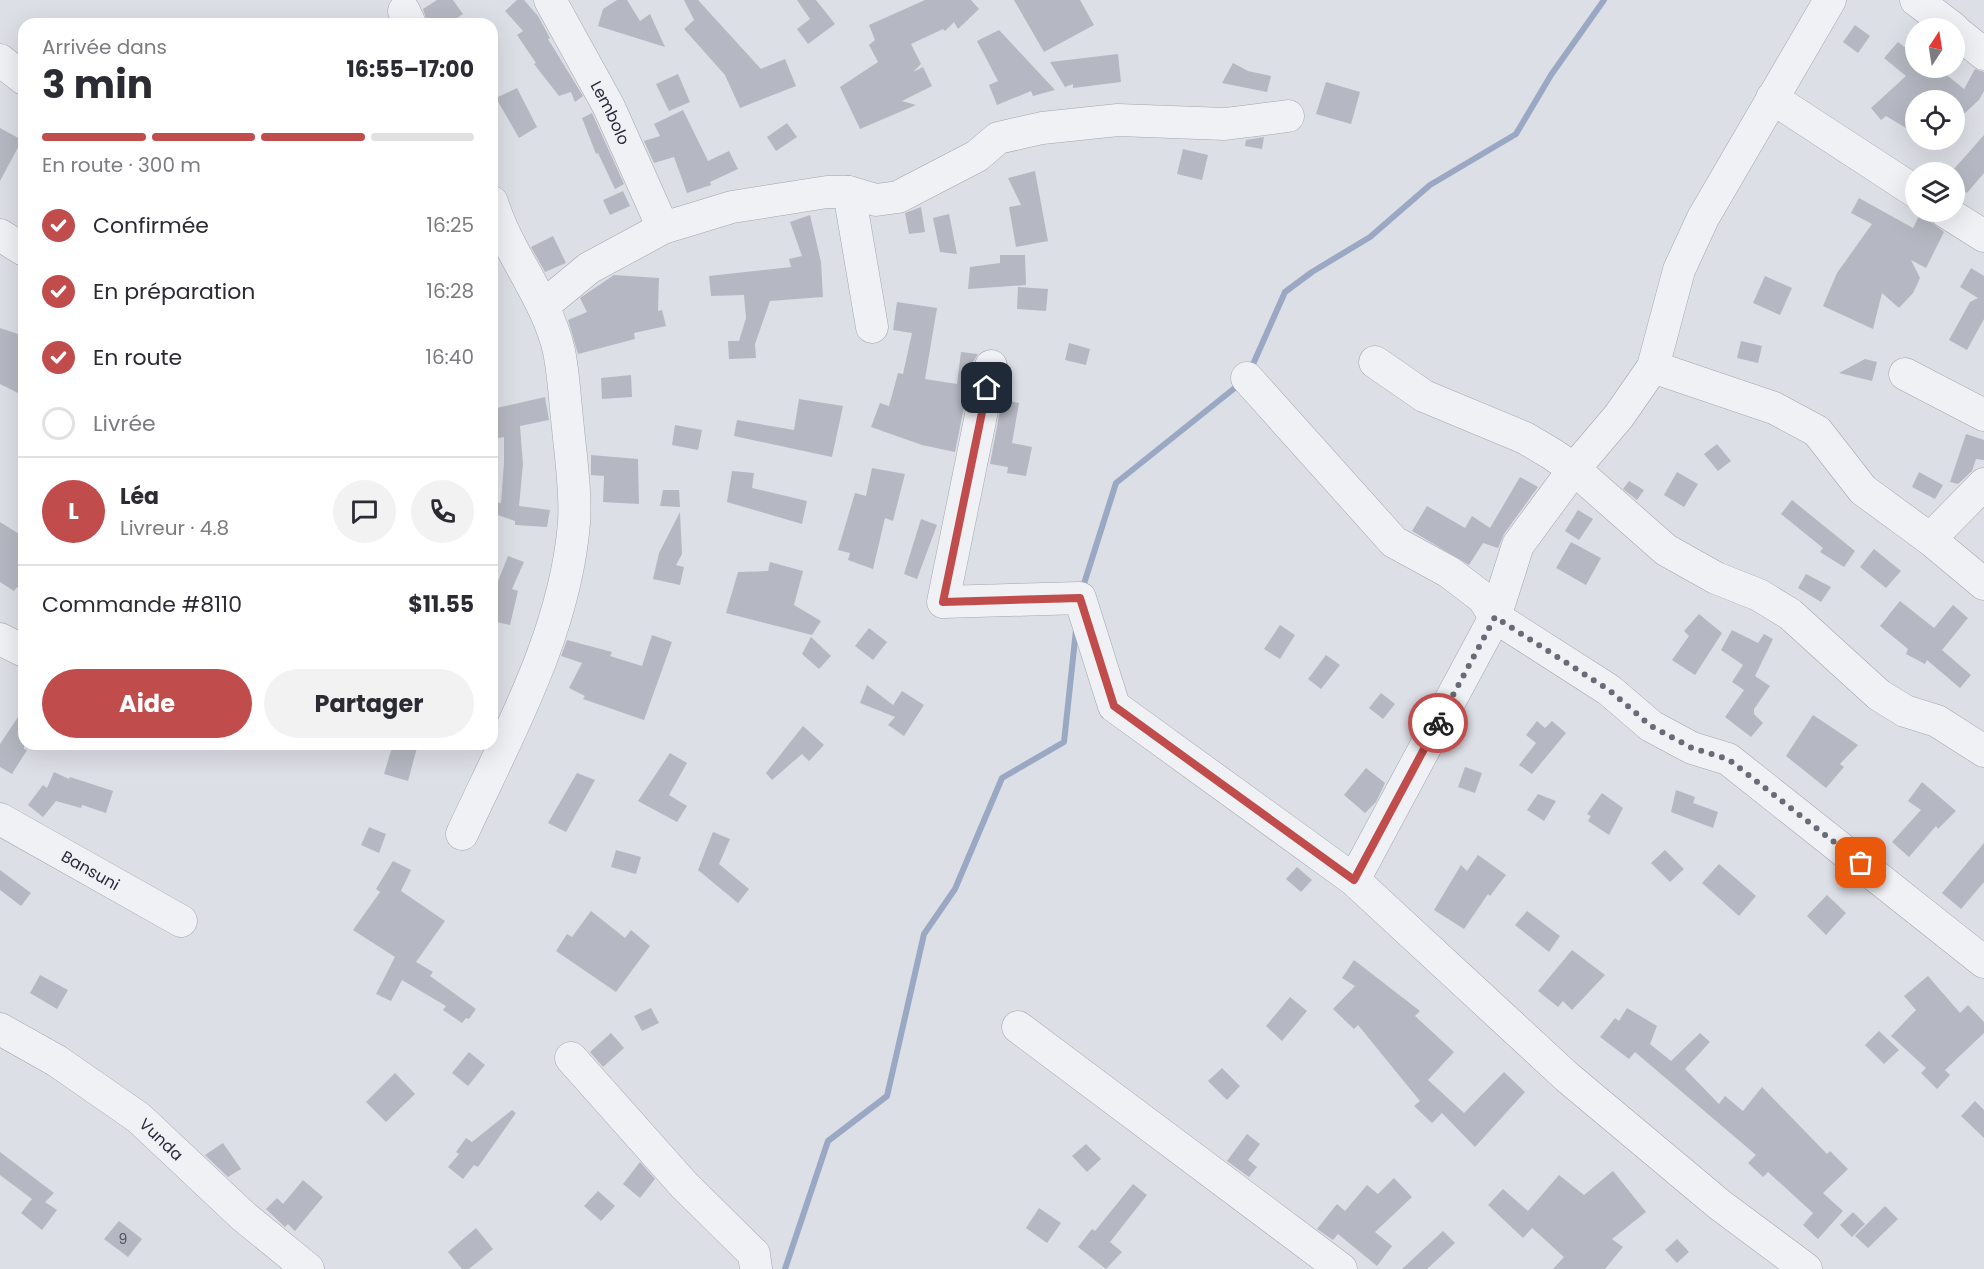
<!DOCTYPE html>
<html lang="fr">
<meta charset="utf-8">
<style>
:root{--surface:#fff;--page:#f2f2f3;--text:#2b2b33;--muted:#7c7c81;--line:#e1e1e2;--accent:#c14c4c}
body{margin:0;font-family:Poppins,sans-serif;background:var(--page);color:var(--text);height:100vh;display:flex;flex-direction:column;font-size:22px;white-space:nowrap}
*{box-sizing:border-box;margin:0}
p{font-size:20px;color:var(--muted)}
.icon{flex:none;width:33px;height:33px;fill:none;stroke:currentColor;stroke-width:2;stroke-linecap:round;stroke-linejoin:round}
.map{position:relative;flex:1;overflow:hidden}
.sheet{position:absolute;left:18px;top:18px;width:480px;height:732px;display:flex;flex-direction:column;background:var(--surface);border-radius:18px;box-shadow:0 6px 24px #0002}
.sheet>*{flex:none}
.needle{width:39px;rotate:12deg}
.fabs{position:absolute;left:1905px;top:18px;display:grid;gap:12px}
.fabs a{display:grid;place-items:center;width:60px;height:60px;border-radius:50%;background:var(--surface);box-shadow:0 6px 24px #0002;font-size:30px}
.pin{position:absolute;display:grid;place-items:center;width:51px;height:51px;color:#fff;margin:-26px;border-radius:12px;box-shadow:0 3px 9px #0006}
.courier{position:absolute;display:grid;place-items:center;width:60px;height:60px;margin:-30px;border:4px solid #c14c4c;border-radius:50%;background:#fff;color:#222;box-shadow:0 2px 8px #0007}
.headline em{font-style:normal;font-weight:700}
.headline div{display:flex;flex-direction:column-reverse}
.headline{display:flex;align-items:center;justify-content:space-between;height:102px;padding:0 24px}
h1{font-size:39px;font-weight:700;line-height:45px}
.bar{display:grid;grid-template-columns:repeat(4,1fr);gap:9px 6px;align-content:center;height:72px;padding:0 24px}
.bar i{height:8px;border-radius:4px;background:var(--line)}
.bar .active{background:var(--accent)}
.bar p{grid-column:span 4}
.line{display:flex;align-items:center;gap:15px;padding:0 24px;border-top:2px solid var(--line)}
.line div{flex:1}
.round{display:grid;place-items:center;flex:none;width:63px;height:63px;border-radius:32px;background:var(--page)}
ol{padding:0 24px;list-style:none}
li{display:flex;align-items:center;gap:18px;height:66px}
li p{margin-inline-start:auto}
li .icon{padding:6px;border-radius:50%;background:var(--accent);color:#fff;stroke-width:4}
li:last-child{color:var(--muted)}
li i{width:33px;height:33px;border:3px solid var(--line);border-radius:50%}
.primary-button{display:flex;gap:12px;margin-top:auto;padding:12px 24px}
.primary-button a{flex:1;height:69px;border-radius:36px;background:var(--accent);color:#fff;font-size:24px;font-weight:700;line-height:69px;text-align:center}
.primary-button a+a{background:var(--page);color:var(--text)}
.map>svg:first-child{display:block}
.lines{fill:none;stroke-linecap:round;stroke-linejoin:round}
.stream{stroke:#9ba8c3;stroke-width:6}
.building{fill:#b5b8c2}
.minor-casing{stroke:#a3a6af;stroke-width:33}
.minor{stroke:#f0f1f5;stroke-width:32}
.done{stroke:#676b77;stroke-width:6;stroke-dasharray:0 10.8}
.route{stroke:#c14c4c;stroke-width:8}
.labels{text-anchor:middle;stroke-width:4.5;stroke-linejoin:round;paint-order:stroke}
.number-label{font-size:14px;fill:#4b4f5d}
.street-label{font-size:16px;fill:#282c3b;stroke:#edeef4}
</style>
<div class="map">
<svg width="1984" height="1269" viewBox="0 0 1984 1269">
<rect width="100%" height="100%" fill="#dddfe6"/>
<g class="lines">
<g class="stream">
<polyline points="1250,371 1285,292 1312,272 1370,237 1430,185 1516,134 1551,75 1604,0"/>
<polyline points="1082,590 1116,483 1241,383"/>
<polyline points="785,1269 828,1141 887,1096 924,934 955,889 1002,778 1064,742 1076,630"/>
</g>
</g>
<g class="building">
<polygon points="437,0 453,0 463,14 448,24 428,24 423,9"/>
<polygon points="517,0 524,0 538,16 550,38 548,39 583,96 575,102 571,92 559,96 534,64 536,63 517,35 523,31 505,11"/>
<polygon points="617,0 627,0 640,21 650,14 665,47 598,26 603,9"/>
<polygon points="684,0 698,0 761,69 785,59 796,86 740,108 725,75 684,29 694,20"/>
<polygon points="797,0 816,0 835,24 808,44 797,29 810,19"/>
<polygon points="925,0 971,0 979,9 958,29 954,22 945,31 943,29 911,44 921,64 913,72 923,67 932,86 902,101 916,105 860,129 840,87 878,62 869,45 875,40 869,25"/>
<polygon points="1014,0 1080,0 1094,25 1044,52"/>
<polygon points="1855,25 1870,36 1858,53 1843,42"/>
<polygon points="999,30 1028,61 1055,90 1033,96 1031,91 997,105 989,85 998,81 977,41"/>
<polygon points="1898,42 1916,56 1916,68 1938,68 1964,89 1975,69 1984,72 1984,91 1979,100 1954,123 1954,100 1916,100 1916,134 1886,116 1881,120 1871,108 1906,76 1884,58"/>
<polygon points="1118,54 1121,82 1073,88 1073,84 1065,87 1050,62"/>
<polygon points="1233,63 1248,71 1271,76 1267,92 1222,83"/>
<polygon points="678,74 690,102 669,111 656,84"/>
<polygon points="1326,82 1360,92 1351,124 1316,114"/>
<polygon points="517,88 537,127 519,138 496,98"/>
<polygon points="683,110 708,161 729,151 738,169 710,182 711,185 687,193 674,157 654,163 644,141 660,136 654,124"/>
<polygon points="592,113 624,184 615,189 598,153 596,154 582,118"/>
<polygon points="787,123 797,137 776,151 767,137"/>
<polygon points="0,128 22,140 0,181"/>
<polygon points="1984,135 1984,173 1967,193 1954,182 1954,169"/>
<polygon points="1264,137 1262,149 1245,146 1246,140"/>
<polygon points="1183,149 1208,155 1202,180 1177,174"/>
<polygon points="1035,171 1048,241 1016,247 1009,207 1021,205 1008,178"/>
<polygon points="623,191 630,206 610,215 603,200"/>
<polygon points="1859,198 1913,228 1921,212 1928,212 1930,221 1944,232 1926,268 1911,260 1920,278 1913,293 1899,308 1882,293 1873,329 1823,306 1837,273 1872,224 1851,213"/>
<polygon points="921,207 925,232 909,234 905,213"/>
<polygon points="949,214 957,254 940,252 933,218"/>
<polygon points="810,215 821,262 823,297 770,301 755,344 756,358 729,359 728,341 739,341 746,318 744,295 711,296 709,276 791,267 789,259 802,256 790,222"/>
<polygon points="553,236 566,263 545,272 531,247"/>
<polygon points="1000,255 1025,255 1026,285 968,289 970,267 1000,263"/>
<polygon points="1971,268 1984,276 1984,319 1967,350 1949,340 1970,302 1978,298 1960,287"/>
<polygon points="614,275 659,278 658,311 662,310 666,326 634,333 635,339 578,354 568,320 587,312 580,298"/>
<polygon points="1765,276 1792,288 1780,315 1753,303"/>
<polygon points="1018,287 1048,289 1046,311 1017,309"/>
<polygon points="897,302 937,308 925,379 957,384 961,352 978,354 973,362 955,452 922,445 871,427 880,403 889,406 898,373 903,374 912,333 893,330"/>
<polygon points="0,328 24,336 24,396 0,384"/>
<polygon points="1741,341 1762,346 1758,363 1737,358"/>
<polygon points="1069,343 1090,349 1086,365 1065,360"/>
<polygon points="1865,359 1877,362 1872,381 1839,373"/>
<polygon points="631,375 632,397 602,399 601,378"/>
<polygon points="545,397 549,420 520,426 523,464 519,506 550,510 547,527 515,525 515,521 492,513 492,502 501,503 504,462 504,437 494,439 492,409"/>
<polygon points="799,399 843,406 832,457 734,436 737,420 794,430"/>
<polygon points="1002,400 1019,403 1012,443 1032,447 1026,476 1007,473 1008,467 990,464"/>
<polygon points="675,425 702,430 698,450 672,445"/>
<polygon points="1966,434 1984,440 1984,460 1976,459 1972,471 1958,484 1950,482"/>
<polygon points="1717,444 1731,461 1718,471 1704,454"/>
<polygon points="591,455 638,459 639,504 603,502 604,476 591,475"/>
<polygon points="872,468 905,474 893,521 885,518 873,569 848,560 850,553 838,550 855,493 866,496"/>
<polygon points="732,471 754,473 752,488 807,501 802,524 727,502"/>
<polygon points="1677,472 1698,484 1684,507 1664,495"/>
<polygon points="1919,472 1943,485 1935,499 1912,487"/>
<polygon points="1520,477 1538,487 1504,534 1498,548 1483,543 1469,565 1412,531 1427,506 1465,528 1472,516 1490,528"/>
<polygon points="1629,481 1644,490 1637,500 1623,489"/>
<polygon points="663,490 679,490 680,507 660,506"/>
<polygon points="1792,500 1855,551 1844,567 1820,552 1823,548 1781,514"/>
<polygon points="1578,510 1593,519 1579,540 1565,531"/>
<polygon points="680,512 682,554 676,565 684,567 680,585 653,579 659,553"/>
<polygon points="921,519 937,525 917,579 904,574"/>
<polygon points="0,522 24,537 24,592 17,587 14,591 0,582"/>
<polygon points="1571,542 1601,558 1586,585 1556,568"/>
<polygon points="1874,549 1901,571 1886,588 1860,567"/>
<polygon points="508,556 524,562 512,589 518,591 510,625 492,621 492,585 496,586"/>
<polygon points="770,562 803,571 794,605 821,621 812,635 726,613 738,572 768,571"/>
<polygon points="1806,574 1831,587 1821,602 1798,588"/>
<polygon points="1900,601 1934,628 1953,605 1968,618 1942,650 1971,675 1960,688 1927,660 1925,664 1906,654 1908,649 1880,626"/>
<polygon points="1699,614 1722,633 1695,675 1672,660 1689,636 1684,631"/>
<polygon points="1280,625 1295,635 1280,659 1264,649"/>
<polygon points="869,628 887,642 873,660 855,646"/>
<polygon points="1732,630 1758,643 1764,634 1773,639 1755,676 1770,686 1754,709 1754,714 1763,723 1751,737 1725,717 1744,690 1732,682 1743,665 1721,650"/>
<polygon points="652,635 672,642 644,720 583,699 585,696 569,688 582,663 561,656 567,640 612,652 610,656 642,666"/>
<polygon points="811,637 831,656 819,669 802,654"/>
<polygon points="1326,655 1340,665 1321,689 1308,679"/>
<polygon points="867,685 893,705 902,691 924,705 904,736 888,725 895,717 860,703"/>
<polygon points="1381,693 1395,704 1383,719 1369,708"/>
<polygon points="24,708 24,749 27,750 12,774 0,767 0,744"/>
<polygon points="1813,715 1858,745 1840,764 1844,767 1826,788 1786,756"/>
<polygon points="1537,721 1545,728 1552,721 1566,733 1532,774 1519,765 1536,743 1526,735"/>
<polygon points="803,726 824,745 809,761 802,754 772,780 766,773"/>
<polygon points="393,744 418,744 408,781 384,774"/>
<polygon points="670,753 687,763 669,795 687,806 677,822 638,801"/>
<polygon points="1465,767 1482,773 1475,793 1458,787"/>
<polygon points="1366,768 1385,783 1376,802 1365,813 1344,795"/>
<polygon points="54,772 69,779 70,777 113,791 106,813 82,805 81,808 56,801 43,817 28,805 43,785 47,788"/>
<polygon points="577,773 595,780 566,832 548,823"/>
<polygon points="1922,782 1956,811 1938,829 1936,826 1909,857 1892,842 1921,810 1908,801"/>
<polygon points="1676,790 1695,797 1693,803 1718,812 1713,828 1671,812"/>
<polygon points="1602,793 1623,808 1609,835 1588,821 1591,816 1587,814"/>
<polygon points="1538,794 1556,801 1544,821 1527,810"/>
<polygon points="369,827 386,834 379,853 361,845"/>
<polygon points="713,832 730,839 719,864 749,889 738,903 698,870"/>
<polygon points="1984,843 1984,882 1961,909 1942,893"/>
<polygon points="616,850 641,857 636,874 611,867"/>
<polygon points="1665,850 1684,869 1670,882 1651,863"/>
<polygon points="1478,855 1506,875 1490,896 1488,894 1464,929 1434,910 1461,865 1467,871"/>
<polygon points="393,861 411,870 401,891 445,921 416,962 433,972 430,976 476,1009 469,1019 466,1018 462,1023 443,1010 446,1006 402,980 391,1001 376,994 395,957 353,930 380,892 376,889"/>
<polygon points="1719,864 1756,896 1739,916 1702,883"/>
<polygon points="1297,867 1312,880 1301,892 1286,879"/>
<polygon points="0,870 31,893 21,906 0,890"/>
<polygon points="1827,895 1846,913 1826,935 1807,916"/>
<polygon points="591,911 625,938 631,930 650,946 616,992 556,951 567,934 572,937"/>
<polygon points="1527,911 1560,936 1549,952 1515,925"/>
<polygon points="1572,950 1605,975 1572,1010 1563,1001 1558,1007 1538,991"/>
<polygon points="1354,960 1420,1011 1415,1016 1454,1052 1428,1080 1464,1113 1504,1072 1525,1092 1475,1147 1442,1113 1432,1123 1414,1106 1420,1101 1358,1025 1354,1029 1333,1009 1355,986 1342,978"/>
<polygon points="40,975 68,990 57,1009 30,993"/>
<polygon points="1928,976 1960,1013 1968,1005 1984,1022 1984,1033 1945,1070 1950,1075 1937,1089 1921,1073 1926,1068 1891,1036 1916,1010 1904,996"/>
<polygon points="1290,997 1307,1011 1282,1041 1266,1026"/>
<polygon points="651,1008 659,1023 642,1031 634,1016"/>
<polygon points="1627,1008 1657,1026 1650,1044 1671,1061 1700,1033 1710,1042 1685,1069 1719,1104 1725,1096 1743,1111 1762,1087 1827,1154 1830,1151 1848,1169 1823,1193 1843,1211 1818,1239 1803,1225 1813,1213 1768,1172 1763,1177 1748,1163 1756,1155 1635,1052 1629,1059 1600,1037 1615,1018 1619,1021"/>
<polygon points="1879,1031 1899,1050 1884,1064 1865,1045"/>
<polygon points="611,1033 624,1048 603,1067 590,1052"/>
<polygon points="469,1052 485,1065 468,1086 452,1073"/>
<polygon points="1222,1068 1240,1086 1227,1100 1208,1081"/>
<polygon points="395,1073 415,1094 386,1122 366,1102"/>
<polygon points="1975,1101 1984,1110 1984,1138 1961,1116"/>
<polygon points="512,1110 516,1113 478,1167 474,1165 463,1179 448,1167 459,1154 456,1152 466,1138 472,1142"/>
<polygon points="1247,1134 1260,1144 1248,1160 1257,1167 1249,1177 1227,1161"/>
<polygon points="223,1143 241,1169 228,1177 205,1155"/>
<polygon points="1086,1144 1101,1159 1087,1172 1072,1156"/>
<polygon points="0,1152 54,1193 45,1202 57,1210 42,1230 21,1213 32,1199 0,1175"/>
<polygon points="640,1162 655,1179 640,1198 623,1184"/>
<polygon points="1613,1171 1646,1212 1612,1239 1623,1247 1605,1269 1553,1269 1564,1257 1532,1228 1523,1238 1488,1205 1503,1189 1528,1211 1559,1175 1584,1195"/>
<polygon points="1394,1178 1412,1197 1375,1232 1392,1246 1377,1266 1338,1234 1333,1240 1317,1229 1337,1204 1345,1211 1367,1185 1378,1194"/>
<polygon points="303,1180 323,1197 295,1231 288,1224 285,1227 266,1209 277,1198 283,1204"/>
<polygon points="1133,1184 1147,1195 1110,1242 1122,1252 1106,1269 1078,1247 1092,1229 1095,1231"/>
<polygon points="598,1191 615,1206 601,1221 584,1206"/>
<polygon points="1885,1206 1898,1219 1868,1248 1855,1236"/>
<polygon points="1039,1208 1061,1223 1047,1243 1026,1228"/>
<polygon points="1853,1212 1865,1224 1852,1237 1840,1225"/>
<polygon points="119,1221 142,1239 128,1257 104,1239"/>
<polygon points="476,1228 493,1249 469,1269 462,1269 448,1252"/>
<polygon points="1443,1231 1455,1243 1427,1269 1402,1269"/>
<polygon points="1677,1239 1689,1252 1677,1263 1665,1250"/>
</g>
<g class="lines">
<g class="minor-casing">
<g id="minor">
<path id="s1" d="M550,0L609,107L663,228"/>
<polyline points="1916,0 1953,28"/>
<polyline points="404,11 410,24"/>
<polyline points="1954,30 1984,54"/>
<polyline points="0,60 24,79"/>
<polyline points="1772,98 1916,192"/>
<polyline points="849,192 872,327"/>
<polyline points="1946,212 1984,236"/>
<polyline points="0,235 24,250"/>
<polyline points="543,306 589,268 663,228 732,207 827,192 849,192 876,200 898,197 977,156 998,138 1042,128 1118,120 1225,124 1288,116"/>
<polyline points="1375,362 1424,396 1525,438 1552,454 1574,469 1666,550 1716,578 1759,595 1790,614 1879,695 1905,711 1937,721 1984,751"/>
<polyline points="991,366 943,602 1080,598 1114,706 1354,880 1567,1077 1720,1205 1806,1269"/>
<polyline points="1653,367 1774,408 1817,431 1863,490 1930,539 1984,584"/>
<polyline points="1905,374 1984,415"/>
<polyline points="1247,378 1394,542 1449,572 1483,598 1495,617 1609,690 1651,726 1692,748 1728,759 1984,962"/>
<polyline points="1930,539 1984,484"/>
<polyline points="0,639 24,651"/>
<path id="s2" d="M0,819L181,921"/>
<path d="M462,834C507,736 565,634 574,523C576,492 571,459 568,428C565,403 564,376 559,351C547,298 508,254 492,202"/>
<polyline points="1354,880 1495,617 1518,545 1574,469 1619,416 1653,367 1679,270 1703,218 1830,0"/>
<polyline points="1018,1027 1341,1269"/>
<path id="s3" d="M0,1029L57,1061L139,1118L242,1215L308,1269"/>
<polyline points="571,1058 684,1185 754,1254 756,1269"/>
</g>
</g>
<use href="#minor" class="minor"/>
</g>
<g class="lines">
<polyline class="done" points="1438,723 1495,617 1609,690 1651,726 1692,748 1728,759 1861,863"/>
<polyline class="route" points="987,388 943,602 1080,598 1114,706 1354,880 1438,723"/>
</g>
<g class="labels">
<g class="number-label">
<text x="123" y="1244">9</text>
</g>
<g class="street-label">
<text dy="6" stroke="none"><textPath href="#s1" startOffset="128">Lembolo</textPath></text>
<text dy="6" stroke="none"><textPath href="#s2" startOffset="104">Bansuni</textPath></text>
<text dy="6" stroke="none"><textPath href="#s3" startOffset="196">Vunda</textPath></text>
</g>
</g>
</svg>
<div class="fabs">
<a><svg class="needle" viewBox="-14 -14 28 28"><path d="M0-13l5 13h-10z" fill="#e53935"/><path d="M0 13l5-13h-10z" fill="#7c7c81"/></svg></a>
<a><svg class="icon" aria-label="locate" viewBox="0 0 24 24"><circle cx="12" cy="12" r="6"/><path d="M12 2v4M12 18v4M2 12h4M18 12h4"/></svg></a>
<a><svg class="icon" aria-label="layers" viewBox="0 0 24 24"><path d="M12 4l9 5-9 5-9-5zM3 14l9 5 9-5"/></svg></a>
</div>
<div class="pin" style="left:1861px;top:863px;background:#ea580c"><svg class="icon" aria-label="bag" viewBox="0 0 24 24"><path d="M5 8h14l-1 12H6zM9 8a3 3 0 0 1 6 0"/></svg></div>
<div class="pin" style="left:987px;top:388px;background:#1f2937"><svg class="icon" aria-label="home" viewBox="0 0 24 24"><path d="M3 11l9-7 9 7M6 9v11h12V9"/></svg></div>
<div class="courier" style="left:1438px;top:723px"><svg class="icon" aria-label="bike" viewBox="0 0 24 24"><circle cx="6" cy="16" r="4"/><circle cx="18" cy="16" r="4"/><path d="M6 16l4-8h5l3 8M10 8l3 8H6M13 5h3"/></svg></div>
<section class="sheet">
<div class="headline"><div><h1>3 min</h1><p>Arrivée dans</p></div><em>16:55–17:00</em></div>
<div class="bar"><i class="active"></i><i class="active"></i><i class="active"></i><i></i><p>En route · 300 m</p></div>
<ol>
<li><svg class="icon" aria-label="check" viewBox="0 0 24 24"><path d="M5 12l5 5 9-10"/></svg>Confirmée<p>16:25</p></li>
<li><svg class="icon" aria-label="check" viewBox="0 0 24 24"><path d="M5 12l5 5 9-10"/></svg>En préparation<p>16:28</p></li>
<li><svg class="icon" aria-label="check" viewBox="0 0 24 24"><path d="M5 12l5 5 9-10"/></svg>En route<p>16:40</p></li>
<li><i></i>Livrée</li>
</ol>
<div class="line" style="height:108px"><b class="round" style="background:var(--accent);color:#fff">L</b><div><b>Léa</b><p>Livreur · 4.8</p></div><a class="round"><svg class="icon" aria-label="chat" viewBox="0 0 24 24"><path d="M4 5h16v11H9l-5 4z"/></svg></a><a class="round"><svg class="icon" aria-label="phone" viewBox="0 0 24 24"><path d="M5 4h4l2 5-3 2q2 4 5 5l2-3 5 2v4C11 20 4 13 5 4z"/></svg></a></div>
<div class="line" style="height:78px"><div>Commande #8110</div><b>$11.55</b></div>
<div class="primary-button"><a>Aide</a><a>Partager</a></div>
</section>
</div>
